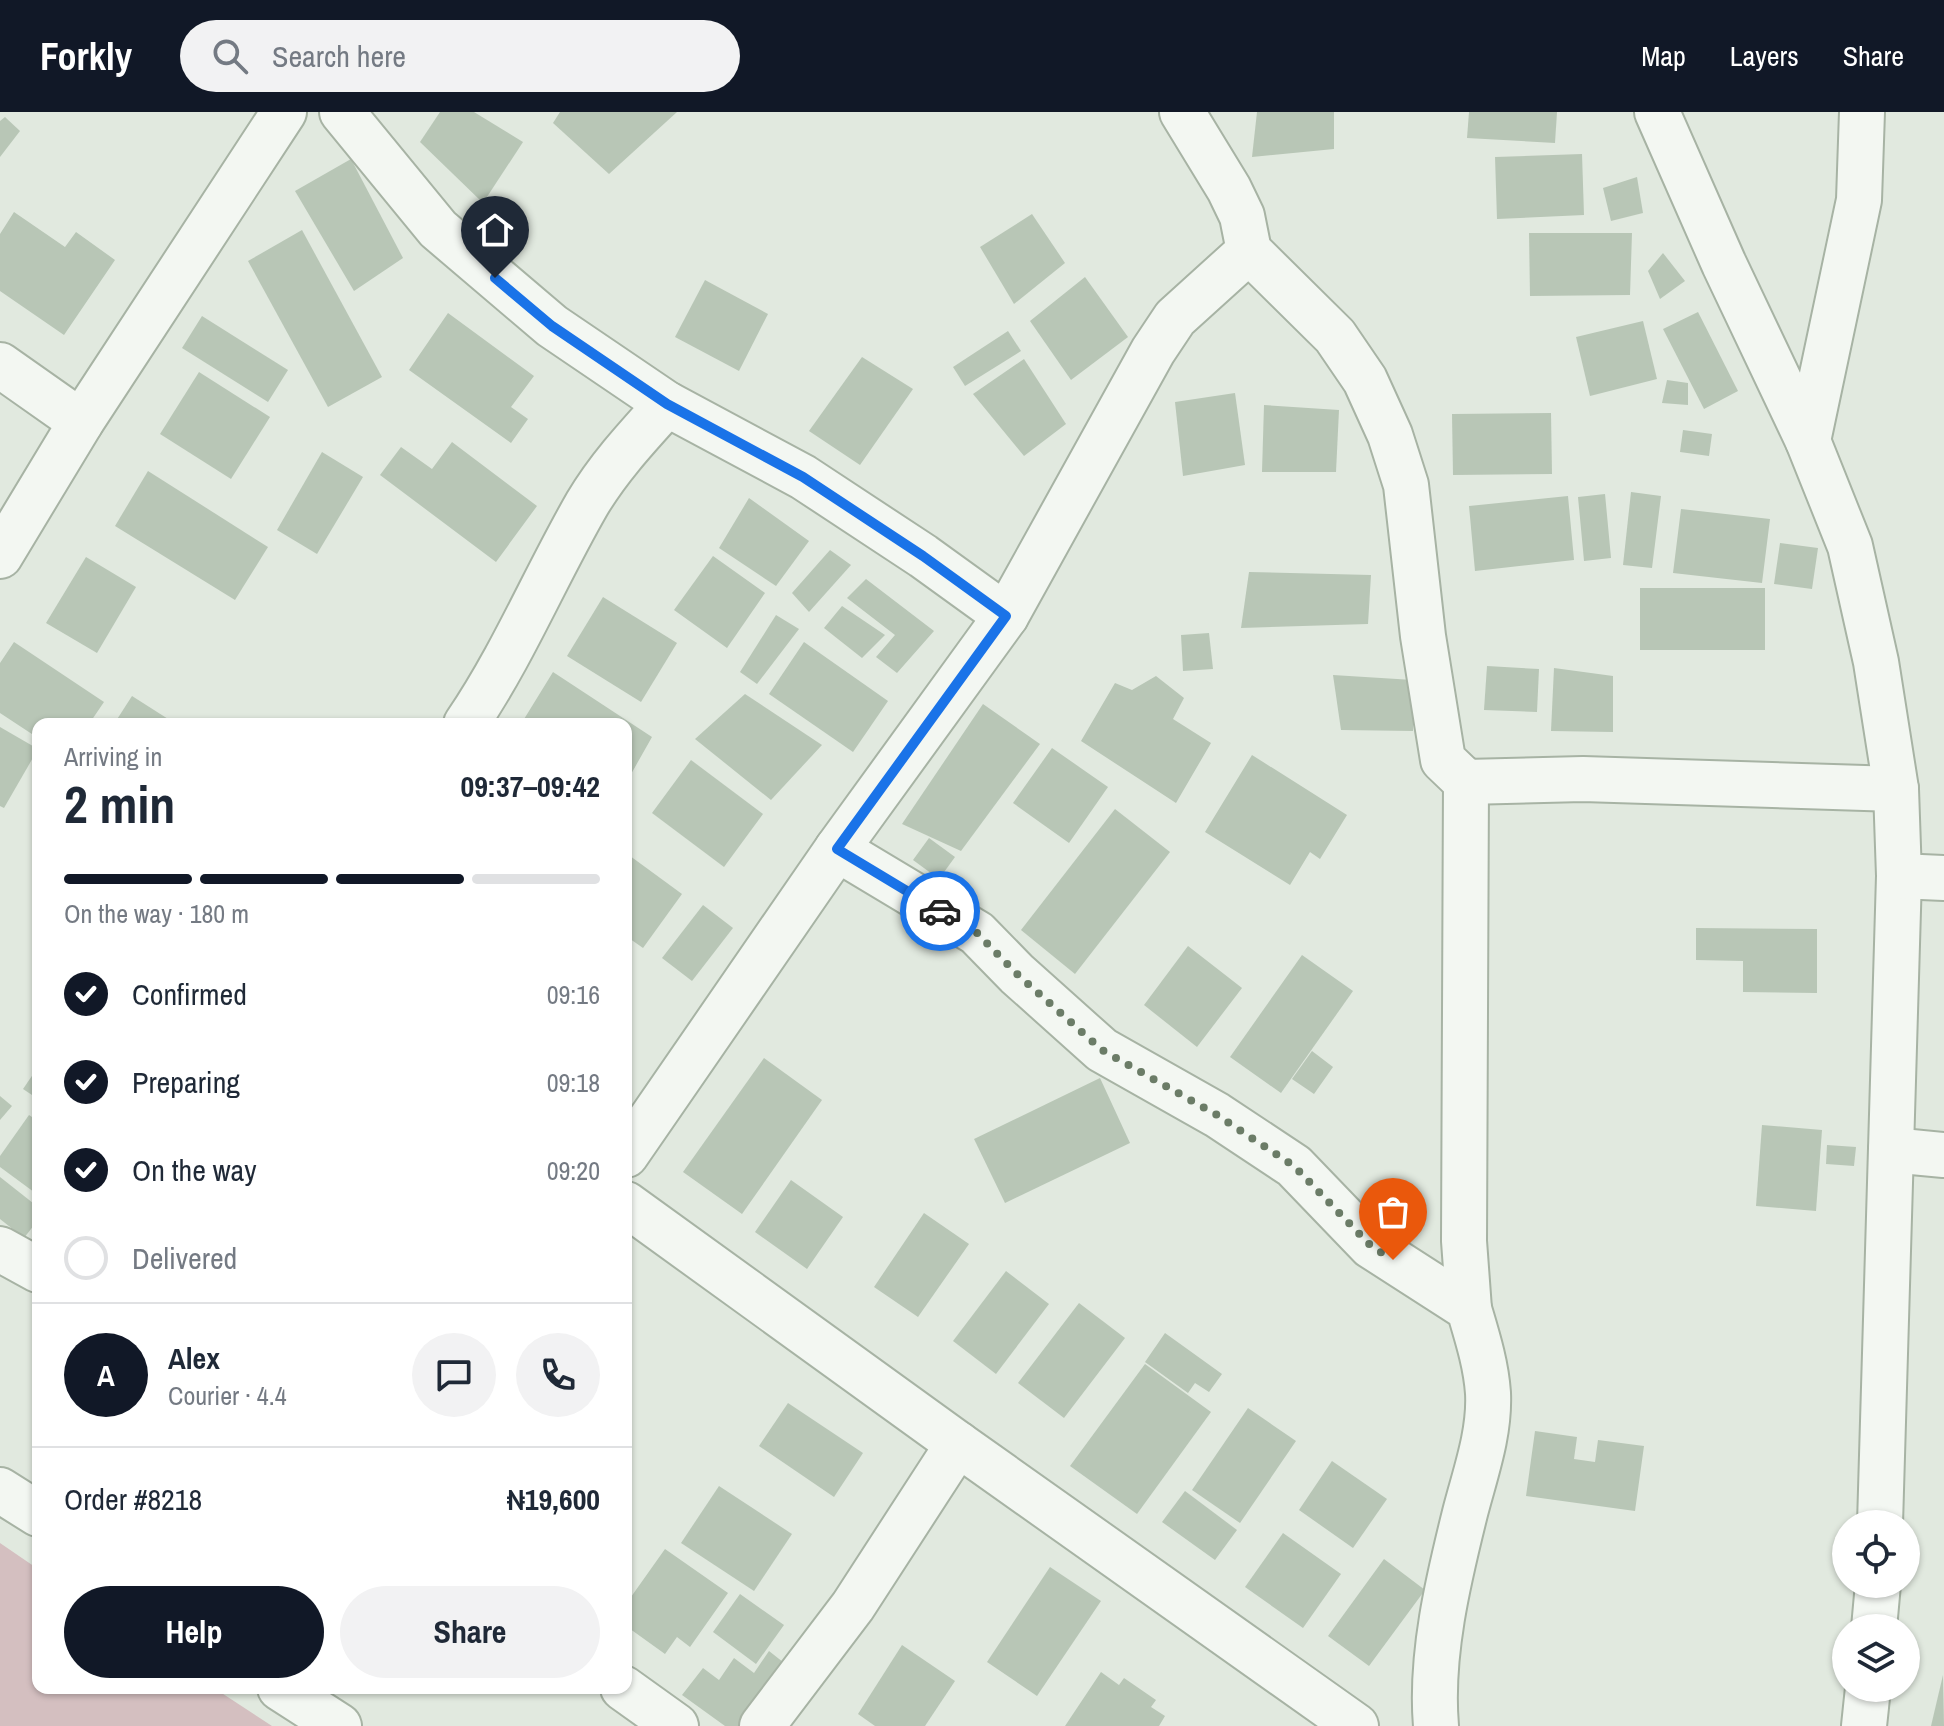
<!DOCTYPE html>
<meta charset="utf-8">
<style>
:root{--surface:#fff;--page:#f2f2f3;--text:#1f2937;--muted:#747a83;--line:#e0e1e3;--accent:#111827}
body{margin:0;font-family:"Archivo Narrow",sans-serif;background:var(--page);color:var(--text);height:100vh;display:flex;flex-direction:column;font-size:30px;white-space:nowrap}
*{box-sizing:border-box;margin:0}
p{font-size:26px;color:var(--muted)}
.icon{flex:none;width:44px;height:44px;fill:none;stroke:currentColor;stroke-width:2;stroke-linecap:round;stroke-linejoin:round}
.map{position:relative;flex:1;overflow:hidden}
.details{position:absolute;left:32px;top:606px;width:600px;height:976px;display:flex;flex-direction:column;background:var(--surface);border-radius:16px;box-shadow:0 2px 6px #0004}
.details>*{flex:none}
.fabs{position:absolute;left:1832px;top:1398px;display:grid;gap:16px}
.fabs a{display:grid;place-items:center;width:88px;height:88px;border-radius:50%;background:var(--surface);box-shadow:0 2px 6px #0004;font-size:40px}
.pin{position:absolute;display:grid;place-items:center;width:68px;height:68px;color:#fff;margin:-82px -34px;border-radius:50% 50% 50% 0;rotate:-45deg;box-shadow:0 0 8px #0007}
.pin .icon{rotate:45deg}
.courier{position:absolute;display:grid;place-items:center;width:80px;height:80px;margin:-40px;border:6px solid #1a73e8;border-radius:50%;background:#fff;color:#222;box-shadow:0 2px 10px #0007}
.overview em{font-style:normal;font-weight:700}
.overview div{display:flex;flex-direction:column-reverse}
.overview{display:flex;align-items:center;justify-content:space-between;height:136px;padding:0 32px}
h1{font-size:52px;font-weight:700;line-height:60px}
.bar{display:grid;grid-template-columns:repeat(4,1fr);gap:12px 8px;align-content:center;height:96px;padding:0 32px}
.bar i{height:10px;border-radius:6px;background:var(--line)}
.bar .current{background:var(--accent)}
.bar p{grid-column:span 4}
.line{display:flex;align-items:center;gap:20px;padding:0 32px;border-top:2px solid var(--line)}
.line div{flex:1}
.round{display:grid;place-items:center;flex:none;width:84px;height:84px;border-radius:42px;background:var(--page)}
ol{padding:0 32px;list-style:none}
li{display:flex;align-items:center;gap:24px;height:88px}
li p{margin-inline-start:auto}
li .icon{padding:8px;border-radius:50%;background:var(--accent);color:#fff;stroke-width:4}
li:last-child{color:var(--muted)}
li i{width:44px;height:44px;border:4px solid var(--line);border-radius:50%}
.primary-button{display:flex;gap:16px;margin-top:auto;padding:16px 32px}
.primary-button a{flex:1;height:92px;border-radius:48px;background:var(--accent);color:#fff;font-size:32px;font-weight:700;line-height:92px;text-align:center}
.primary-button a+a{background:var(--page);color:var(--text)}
header{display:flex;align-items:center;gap:48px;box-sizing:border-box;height:112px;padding:0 40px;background:var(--accent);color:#fff}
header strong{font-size:38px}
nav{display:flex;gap:44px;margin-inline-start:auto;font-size:28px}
.search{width:560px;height:72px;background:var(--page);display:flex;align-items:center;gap:20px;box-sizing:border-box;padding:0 28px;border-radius:44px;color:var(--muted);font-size:30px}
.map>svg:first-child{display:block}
.green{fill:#d4bfc0}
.building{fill:#b8c6b6}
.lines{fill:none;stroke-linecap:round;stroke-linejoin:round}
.minor-casing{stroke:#a7b3a4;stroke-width:48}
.minor{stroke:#f3f7f2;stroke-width:44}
.done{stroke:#6b7c67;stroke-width:8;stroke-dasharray:0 14.4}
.route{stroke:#1a73e8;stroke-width:10}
</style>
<header>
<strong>Forkly</strong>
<div class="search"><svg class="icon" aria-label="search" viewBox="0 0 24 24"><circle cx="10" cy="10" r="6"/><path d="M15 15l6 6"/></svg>Search here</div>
<nav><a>Map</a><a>Layers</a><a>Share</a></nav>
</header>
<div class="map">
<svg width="1944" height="1614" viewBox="0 0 1944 1614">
<rect width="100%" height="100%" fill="#e1e9df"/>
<polygon class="green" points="0,1431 38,1457 38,1576 214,1576 272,1614 0,1614"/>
<g class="building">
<polygon points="440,0 474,0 523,30 483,91 420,30"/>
<polygon points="560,0 677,0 609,62 553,11"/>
<polygon points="1257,0 1334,0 1334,37 1252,45"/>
<polygon points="1469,0 1557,0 1555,31 1467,26"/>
<polygon points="5,5 20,19 0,45 0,9"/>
<polygon points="1582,42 1584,103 1497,107 1495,45"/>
<polygon points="351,47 403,146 354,179 295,79"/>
<polygon points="1637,65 1643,101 1611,109 1603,76"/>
<polygon points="14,100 65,135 76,120 115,148 64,223 0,179 0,122"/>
<polygon points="1032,102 1065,151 1014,192 980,135"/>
<polygon points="302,118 382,265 328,295 248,149"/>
<polygon points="1529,121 1632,121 1630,183 1530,184"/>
<polygon points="1663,141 1685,169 1660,187 1648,159"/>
<polygon points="1085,165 1128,225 1071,268 1030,209"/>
<polygon points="705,168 768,202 739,259 675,225"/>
<polygon points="1698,200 1738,279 1704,297 1663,217"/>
<polygon points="448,201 534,264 511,295 528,307 511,331 409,258"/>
<polygon points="202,204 288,258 268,290 182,236"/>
<polygon points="1643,209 1657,267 1590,284 1576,225"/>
<polygon points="1008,219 1021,239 965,274 953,255"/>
<polygon points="862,245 913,277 860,353 809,319"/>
<polygon points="1024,247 1066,312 1024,344 973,282"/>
<polygon points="199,260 270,305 231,367 160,322"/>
<polygon points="1667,268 1688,271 1688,293 1662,291"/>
<polygon points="1235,281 1245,353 1183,364 1175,290"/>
<polygon points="1264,293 1339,298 1336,360 1262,360"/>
<polygon points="1551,301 1552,362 1453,363 1452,302"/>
<polygon points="1683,318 1712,322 1709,344 1680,340"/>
<polygon points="452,330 537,394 496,450 380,363 401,335 432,357"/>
<polygon points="322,340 363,365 317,442 277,418"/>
<polygon points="148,359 268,435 235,488 115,414"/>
<polygon points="1631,380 1661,384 1652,456 1623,453"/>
<polygon points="1605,382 1611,446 1584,449 1578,385"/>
<polygon points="1568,384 1574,448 1475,459 1469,394"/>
<polygon points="749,386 809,429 776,474 719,436"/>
<polygon points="1681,397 1770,407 1762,471 1673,461"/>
<polygon points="1780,431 1818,436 1812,477 1774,472"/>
<polygon points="830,438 851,453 809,500 792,481"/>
<polygon points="713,444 765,481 727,536 674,498"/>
<polygon points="86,445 136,475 97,541 46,511"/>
<polygon points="1249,460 1371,463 1368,512 1241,516"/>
<polygon points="866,467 934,519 897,561 876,545 895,523 847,486"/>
<rect x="1640" y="476" width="125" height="62"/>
<polygon points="603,485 677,531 641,590 567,544"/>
<polygon points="842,494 885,523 862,546 824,516"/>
<polygon points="776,503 799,517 757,572 740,560"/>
<polygon points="1209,521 1213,557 1183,559 1181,523"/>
<polygon points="14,530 104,590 89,612 38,612 38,626 0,601 0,551"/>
<polygon points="804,530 888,589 853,640 769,582"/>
<polygon points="1487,554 1539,557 1537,600 1484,598"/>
<polygon points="1554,556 1613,564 1613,620 1551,619"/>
<polygon points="553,560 652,625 626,671 626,612 521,612"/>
<polygon points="1333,563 1413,568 1413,619 1341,618"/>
<polygon points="1156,564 1184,586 1173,607 1211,631 1176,691 1081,629 1115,571 1132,578"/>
<polygon points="745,582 822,633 771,688 695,627"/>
<polygon points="132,584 176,612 114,612"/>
<polygon points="983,592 1040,632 961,739 902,712"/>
<polygon points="0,615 38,637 4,696 0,694"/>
<polygon points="1052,636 1108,675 1069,731 1013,691"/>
<polygon points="1252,643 1347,703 1320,747 1310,740 1290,773 1205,720"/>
<polygon points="691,648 763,702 724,755 652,701"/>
<polygon points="1115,697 1170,740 1075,862 1021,818"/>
<polygon points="929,726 955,745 939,767 913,748"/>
<polygon points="626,741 682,782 643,836 626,824"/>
<polygon points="703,793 733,816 692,869 662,846"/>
<polygon points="1696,816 1817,817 1817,881 1743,880 1743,849 1696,848"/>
<polygon points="1188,834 1242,876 1197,935 1144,893"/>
<polygon points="1302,843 1353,879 1281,981 1230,945"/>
<polygon points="1312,939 1333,955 1314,982 1292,967"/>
<polygon points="764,946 822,988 742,1102 683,1060"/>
<polygon points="38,955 38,987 23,977"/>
<polygon points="1100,966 1130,1031 1005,1091 974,1027"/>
<polygon points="0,984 12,994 0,1008"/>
<polygon points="29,1003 38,1009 38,1083 0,1055 0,1044"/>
<polygon points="1762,1013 1822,1018 1816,1099 1756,1094"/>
<polygon points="1827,1033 1856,1035 1854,1054 1826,1052"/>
<polygon points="0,1065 38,1095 38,1108 24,1126 0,1107"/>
<polygon points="791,1068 843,1105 807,1157 755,1120"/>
<polygon points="924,1101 969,1132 918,1205 874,1175"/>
<polygon points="1006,1159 1049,1192 996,1262 953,1229"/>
<polygon points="1079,1191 1125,1226 1064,1306 1018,1271"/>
<polygon points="1165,1221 1222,1262 1209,1280 1195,1271 1188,1281 1145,1250"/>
<polygon points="1145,1252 1211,1300 1137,1402 1070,1354"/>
<polygon points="788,1291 863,1341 834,1385 759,1334"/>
<polygon points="1248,1296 1296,1329 1240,1411 1192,1378"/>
<polygon points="1535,1319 1577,1325 1574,1347 1595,1350 1598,1328 1644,1334 1635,1399 1526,1384"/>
<polygon points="1332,1349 1387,1387 1353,1436 1299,1398"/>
<polygon points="719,1374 792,1422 754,1479 681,1431"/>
<polygon points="1185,1379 1237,1418 1215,1448 1162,1410"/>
<polygon points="1283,1421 1341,1462 1303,1516 1245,1475"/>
<polygon points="665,1437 728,1481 690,1535 677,1525 665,1542 626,1514 626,1492"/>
<polygon points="1384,1447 1425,1478 1369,1554 1328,1524"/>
<polygon points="1050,1455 1101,1489 1037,1584 987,1550"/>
<polygon points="740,1482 784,1513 756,1552 713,1520"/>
<polygon points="902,1533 955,1569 925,1614 875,1614 858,1602"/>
<polygon points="769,1539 788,1554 745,1614 725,1614 682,1583 703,1556 719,1568 734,1546 754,1561"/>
<polygon points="1101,1560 1119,1573 1124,1566 1156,1588 1151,1595 1165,1604 1159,1614 1065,1614"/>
<polygon points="1943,1563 1944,1614 1931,1614"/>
</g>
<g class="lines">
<g class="minor-casing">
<g id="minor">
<polyline points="342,0 438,117 552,214 667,292 803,365 923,444 1006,504"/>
<polyline points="1182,0 1229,77 1242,104 1249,139 1335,224 1365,268 1390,323 1406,373 1423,524 1443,648 1466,670 1583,667 1896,677"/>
<polyline points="1657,0 1724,152 1808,329 1850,434 1876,550 1896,677 1899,764 1880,1412"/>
<polyline points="0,253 81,310"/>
<polyline points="1808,329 1859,88 1862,0"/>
<polyline points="0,444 81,310 284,0"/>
<path d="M466,612C513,543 545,465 587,392C609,355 638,324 667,292"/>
<polyline points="1466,670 1464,1129 1469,1197"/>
<path d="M837,737L977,821L1017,862L1102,938L1217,1003L1294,1054L1371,1134L1469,1197C1477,1224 1486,1252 1488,1281C1490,1322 1475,1362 1465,1401C1448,1469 1430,1544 1436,1614"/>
<polyline points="1899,764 1944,766"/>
<polyline points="1891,1038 1944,1043"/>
<polyline points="626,1043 837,737 1006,504 1153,239 1175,206 1249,139"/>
<polyline points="626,1092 958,1332 1356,1614"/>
<polyline points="0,1137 38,1158"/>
<polyline points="0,1378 38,1402"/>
<polyline points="1874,1516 1878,1472"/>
<polyline points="280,1576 339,1614"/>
<polyline points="623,1576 676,1614"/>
<polyline points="762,1614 853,1494 958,1332"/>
<polyline points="1864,1614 1868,1576"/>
</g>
</g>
<use href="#minor" class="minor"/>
</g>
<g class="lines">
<polyline class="done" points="940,799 977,821 1017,862 1102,938 1217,1003 1294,1054 1371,1134 1393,1148"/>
<polyline class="route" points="495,166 552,214 667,292 803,365 923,444 1006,504 837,737 940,799"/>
</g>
</svg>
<div class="fabs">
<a><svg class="icon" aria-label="locate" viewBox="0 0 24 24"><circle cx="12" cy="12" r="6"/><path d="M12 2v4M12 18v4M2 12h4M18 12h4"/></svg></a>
<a><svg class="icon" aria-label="layers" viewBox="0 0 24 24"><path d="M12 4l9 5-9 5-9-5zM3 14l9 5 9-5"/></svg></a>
</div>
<div class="pin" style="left:1393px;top:1148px;background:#ea580c"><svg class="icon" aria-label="bag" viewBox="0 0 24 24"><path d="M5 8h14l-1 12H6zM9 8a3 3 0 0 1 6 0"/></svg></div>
<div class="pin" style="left:495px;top:166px;background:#1f2937"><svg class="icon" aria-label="home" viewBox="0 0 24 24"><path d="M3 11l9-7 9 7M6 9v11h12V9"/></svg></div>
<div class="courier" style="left:940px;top:799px"><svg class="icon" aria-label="car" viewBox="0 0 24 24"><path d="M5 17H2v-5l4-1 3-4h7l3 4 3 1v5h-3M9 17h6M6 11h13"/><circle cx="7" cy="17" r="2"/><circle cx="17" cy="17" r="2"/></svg></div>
<section class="details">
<div class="overview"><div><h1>2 min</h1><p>Arriving in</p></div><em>09:37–09:42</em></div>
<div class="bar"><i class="current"></i><i class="current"></i><i class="current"></i><i></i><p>On the way · 180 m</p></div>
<ol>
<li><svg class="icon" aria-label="check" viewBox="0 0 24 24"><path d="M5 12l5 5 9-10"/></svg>Confirmed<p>09:16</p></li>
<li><svg class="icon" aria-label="check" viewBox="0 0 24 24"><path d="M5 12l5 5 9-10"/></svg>Preparing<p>09:18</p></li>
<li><svg class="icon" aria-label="check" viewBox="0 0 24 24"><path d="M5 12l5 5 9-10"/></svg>On the way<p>09:20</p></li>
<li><i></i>Delivered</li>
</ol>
<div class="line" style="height:144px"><b class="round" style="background:var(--accent);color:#fff">A</b><div><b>Alex</b><p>Courier · 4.4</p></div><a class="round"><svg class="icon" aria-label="chat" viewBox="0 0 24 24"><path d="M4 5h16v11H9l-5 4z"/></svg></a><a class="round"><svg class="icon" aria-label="phone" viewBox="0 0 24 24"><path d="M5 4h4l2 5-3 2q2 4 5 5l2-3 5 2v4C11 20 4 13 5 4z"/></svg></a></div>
<div class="line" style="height:104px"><div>Order #8218</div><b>₦19,600</b></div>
<div class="primary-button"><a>Help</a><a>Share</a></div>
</section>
</div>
